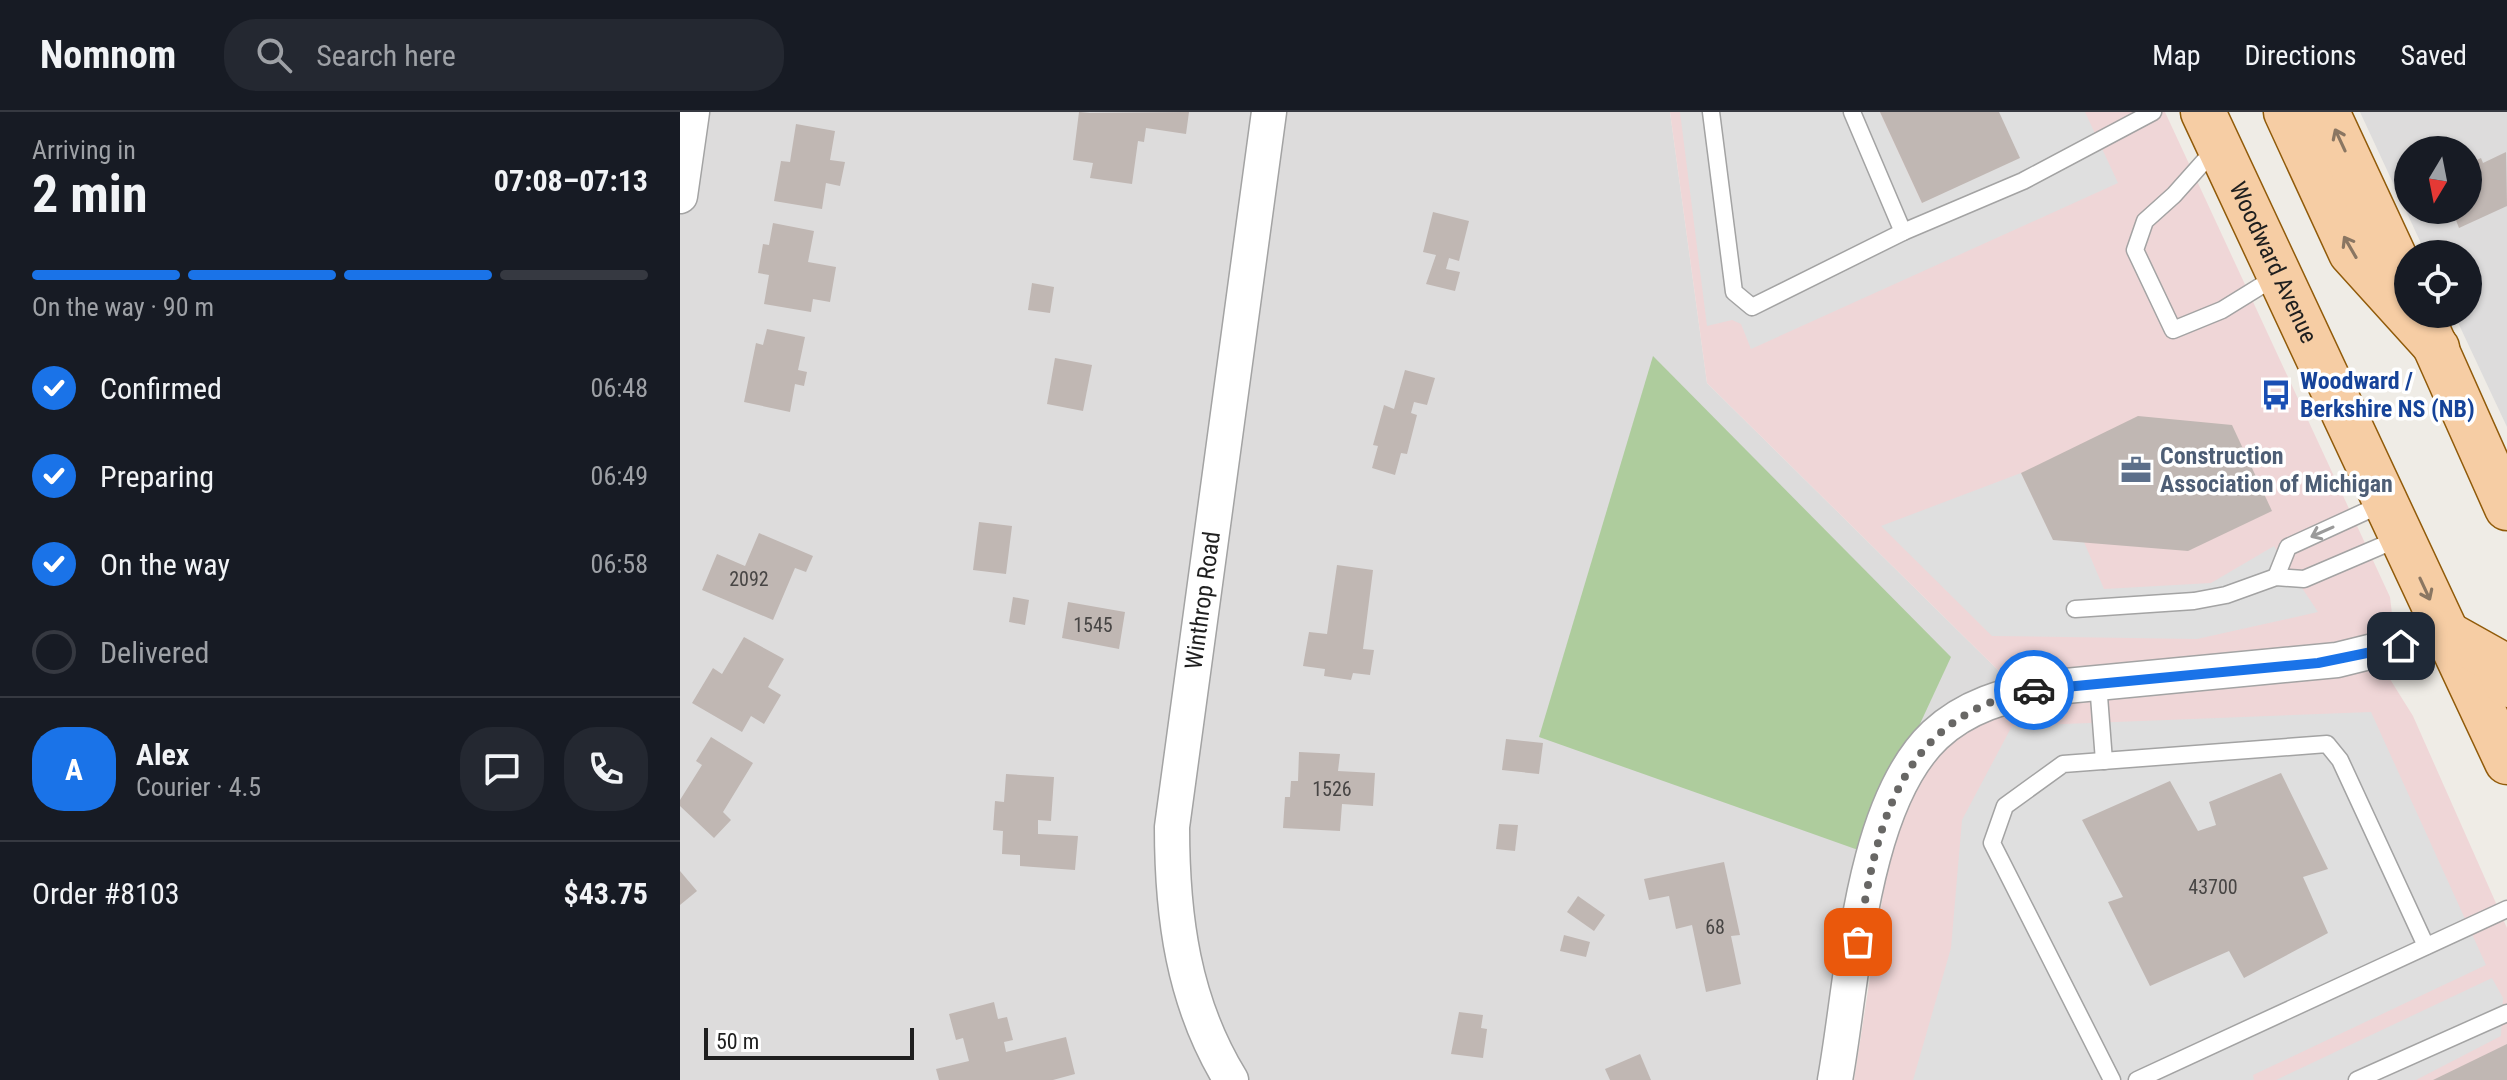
<!DOCTYPE html>
<meta charset="utf-8">
<style>
:root{--surface:#171b24;--page:#242831;--text:#f1f3f6;--muted:#9ea1a6;--line:#363941;--accent:#1a73e8}
body{margin:0;font-family:"Roboto Condensed",sans-serif;background:var(--page);color:var(--text);height:100vh;display:flex;flex-direction:column;font-size:30px;white-space:nowrap}
*{box-sizing:border-box;margin:0}
p{font-size:26px;color:var(--muted)}
.icon{flex:none;width:44px;height:44px;fill:none;stroke:currentColor;stroke-width:2;stroke-linecap:round;stroke-linejoin:round}
.map{position:relative;flex:1;overflow:hidden}
.side{display:flex;flex-direction:column;background:var(--surface);width:680px}
.side>*{flex:none}
.needle{width:52px;rotate:190deg}
.tools{position:absolute;left:1714px;top:24px;display:grid;gap:16px}
.tools a{display:grid;place-items:center;width:88px;height:88px;border-radius:50%;background:var(--surface);box-shadow:0 2px 6px #0004;font-size:40px}
.scale{position:absolute;left:24px;bottom:20px;width:210px;box-sizing:border-box;padding-left:8px;border:4px solid #1f1f1f;border-top:0;font-size:22px;line-height:28px;white-space:nowrap;color:#1f1f1f;-webkit-text-stroke:6px #fff;paint-order:stroke}
.pin{position:absolute;display:grid;place-items:center;width:68px;height:68px;color:#fff;margin:-34px;border-radius:16px;box-shadow:0 4px 12px #0006}
.courier{position:absolute;display:grid;place-items:center;width:80px;height:80px;margin:-40px;border:6px solid #1a73e8;border-radius:50%;background:#fff;color:#222;box-shadow:0 2px 10px #0007}
.headline em{font-style:normal;font-weight:700}
.headline div{display:flex;flex-direction:column-reverse}
.headline{display:flex;align-items:center;justify-content:space-between;height:136px;padding:0 32px}
h1{font-size:52px;font-weight:700;line-height:60px}
.bar{display:grid;grid-template-columns:repeat(4,1fr);gap:12px 8px;align-content:center;height:96px;padding:0 32px}
.bar i{height:10px;border-radius:6px;background:var(--line)}
.bar .current{background:var(--accent)}
.bar p{grid-column:span 4}
.line{display:flex;align-items:center;gap:20px;padding:0 32px;border-top:2px solid var(--line)}
.line div{flex:1}
.round{display:grid;place-items:center;flex:none;width:84px;height:84px;border-radius:32px;background:var(--page)}
ol{padding:0 32px;list-style:none}
li{display:flex;align-items:center;gap:24px;height:88px}
li p{margin-inline-start:auto}
li .icon{padding:8px;border-radius:50%;background:var(--accent);color:#fff;stroke-width:4}
li:last-child{color:var(--muted)}
li i{width:44px;height:44px;border:4px solid var(--line);border-radius:50%}
header{display:flex;align-items:center;gap:48px;box-sizing:border-box;height:112px;padding:0 40px;background:var(--surface);border-bottom:2px solid var(--line)}
header strong{font-size:38px}
nav{display:flex;gap:44px;margin-inline-start:auto;font-size:28px}
.search{width:560px;height:72px;background:var(--page);display:flex;align-items:center;gap:20px;box-sizing:border-box;padding:0 28px;border-radius:32px;color:var(--muted);font-size:30px}
main{display:flex;flex:1;min-height:0}
.map>svg:first-child{display:block}
.residential{fill:#dddcdc;fill-rule:evenodd}
.commercial{fill:#efd6d7}
.forest{fill:#aecc9d}
.parking{fill:#dfdfdf}
.building{fill:#c0b7b3}
.lines{fill:none;stroke-linecap:round;stroke-linejoin:round}
.lane-casing{stroke:#a3a3a3;stroke-width:19}
.street-casing{stroke:#a3a3a3;stroke-width:37}
.primary-casing{stroke:#915b0a;stroke-width:47}
.lane{stroke:#fff;stroke-width:16}
.street{stroke:#fff;stroke-width:34}
.primary{stroke:#f6cda4;stroke-width:44}
.oneway{stroke:#8a7662}
.oneway2{stroke:#9a9a9a}
.done{stroke:#686765;stroke-width:8;stroke-dasharray:0 14.4}
.route{stroke:#1a73e8;stroke-width:10}
.labels{text-anchor:middle;stroke-width:7;stroke-linejoin:round;paint-order:stroke}
.number-label{font-size:20px;fill:#474544}
.street-label{font-size:24px;fill:#1f1f1f;stroke:#fff}
.transit-label{font-size:24px;font-weight:bold;fill:#164399;stroke:#fff;text-anchor:start}
.service-label{font-size:24px;font-weight:bold;fill:#4e5e75;stroke:#fff;text-anchor:start}
</style>
<header>
<strong>Nomnom</strong>
<div class="search"><svg class="icon" aria-label="search" viewBox="0 0 24 24"><circle cx="10" cy="10" r="6"/><path d="M15 15l6 6"/></svg>Search here</div>
<nav><a>Map</a><a>Directions</a><a>Saved</a></nav>
</header>
<main>
<section class="side">
<div class="headline"><div><h1>2 min</h1><p>Arriving in</p></div><em>07:08–07:13</em></div>
<div class="bar"><i class="current"></i><i class="current"></i><i class="current"></i><i></i><p>On the way · 90 m</p></div>
<ol>
<li><svg class="icon" aria-label="check" viewBox="0 0 24 24"><path d="M5 12l5 5 9-10"/></svg>Confirmed<p>06:48</p></li>
<li><svg class="icon" aria-label="check" viewBox="0 0 24 24"><path d="M5 12l5 5 9-10"/></svg>Preparing<p>06:49</p></li>
<li><svg class="icon" aria-label="check" viewBox="0 0 24 24"><path d="M5 12l5 5 9-10"/></svg>On the way<p>06:58</p></li>
<li><i></i>Delivered</li>
</ol>
<div class="line" style="height:144px"><b class="round" style="background:var(--accent);color:#fff">A</b><div><b>Alex</b><p>Courier · 4.5</p></div><a class="round"><svg class="icon" aria-label="chat" viewBox="0 0 24 24"><path d="M4 5h16v11H9l-5 4z"/></svg></a><a class="round"><svg class="icon" aria-label="phone" viewBox="0 0 24 24"><path d="M5 4h4l2 5-3 2q2 4 5 5l2-3 5 2v4C11 20 4 13 5 4z"/></svg></a></div>
<div class="line" style="height:104px"><div>Order #8103</div><b>$43.75</b></div>
</section>
<div class="map">
<svg width="1827" height="968" viewBox="0 0 1827 968">
<rect width="100%" height="100%" fill="#efece6"/>
<g class="residential">
<polygon points="0,0 990,0 1027,271 1328,568 1239,617 1141,968 0,968"/>
<path d="M1680,0H1827V315L1774,202H1788V142H1746ZM1728,38H1788V98H1728Z"/>
</g>
<g class="commercial">
<polygon points="990,0 1485,0 1710,485 1712,502 1708,512 1686,528 1328,568 1027,271"/>
<polygon points="1703,556 1733,604 1827,816 1827,968 1174,968 1209,744 1230,683 1245,655 1284,617 1336,593"/>
</g>
<polygon class="forest" points="973,244 1271,545 1181,739 859,625"/>
<g class="parking">
<polygon points="1000,0 1200,0 1242,91 1319,0 1405,0 1438,71 1071,237 1061,212 1052,208 1027,214"/>
<polygon points="1341,361 1373,427 1404,430 1424,477 1531,471 1594,434 1638,500 1517,527 1312,524 1201,414"/>
<polygon points="1691,600 1806,853 1573,963 1574,968 1233,968 1271,836 1282,708 1332,614"/>
<polygon points="1812,866 1823,886 1821,924 1736,968 1596,968"/>
</g>
<g class="building">
<polygon points="399,0 410,1 509,0 506,22 466,16 464,30 458,29 452,72 410,66 413,51 393,48"/>
<polygon points="1200,0 1319,0 1340,46 1242,91"/>
<polygon points="116,12 155,19 150,48 165,50 160,74 146,71 142,97 94,89 101,49 110,50"/>
<polygon points="1826,40 1827,94 1779,116 1772,98 1788,98 1788,52 1801,46 1803,51"/>
<polygon points="753,100 789,109 779,149 769,146 766,157 780,160 775,179 746,172 756,143 743,140"/>
<polygon points="93,111 134,119 128,150 156,155 150,190 133,187 131,200 84,192 89,163 78,161 83,132 89,133"/>
<polygon points="352,171 374,175 370,201 348,198"/>
<polygon points="87,217 125,225 118,258 127,260 124,274 115,272 110,300 64,290 76,231 83,233"/>
<polygon points="375,246 412,253 403,299 367,292"/>
<polygon points="725,258 755,266 747,293 734,290 731,301 737,303 727,342 721,341 715,363 692,356 698,334 693,333 704,293 714,297"/>
<polygon points="1458,304 1552,313 1592,399 1508,439 1373,428 1341,361"/>
<polygon points="299,410 332,414 326,462 293,458"/>
<polygon points="79,421 133,444 126,460 115,456 93,508 22,478 37,442 65,454"/>
<polygon points="657,453 693,458 683,537 694,538 690,563 673,561 671,568 644,564 645,557 623,554 629,520 647,522"/>
<polygon points="333,485 349,488 345,513 329,510"/>
<polygon points="388,490 445,500 439,537 382,526"/>
<polygon points="64,525 104,547 88,575 101,583 84,612 71,604 62,620 12,591 33,556 42,562"/>
<polygon points="31,625 73,651 43,700 51,708 34,726 0,694 0,688 22,653 16,649"/>
<polygon points="826,627 863,631 859,662 822,658"/>
<polygon points="619,640 660,642 658,659 695,661 693,694 662,692 660,719 603,716 605,685 610,685 611,669 618,669"/>
<polygon points="1601,661 1648,757 1623,765 1648,821 1564,866 1549,839 1470,874 1428,790 1443,785 1402,708 1490,669 1518,719 1536,713 1529,690"/>
<polygon points="326,662 374,665 371,709 358,708 358,722 398,724 395,758 340,754 340,743 322,742 323,719 313,718 315,689 324,690"/>
<polygon points="819,712 838,713 835,739 816,737"/>
<polygon points="1044,750 1060,823 1051,824 1061,872 1026,880 1012,813 996,817 989,784 969,788 964,767"/>
<polygon points="0,759 17,779 0,793"/>
<polygon points="898,784 925,803 914,819 887,800"/>
<polygon points="884,823 910,830 906,845 880,839"/>
<polygon points="314,890 318,907 327,905 333,928 324,930 326,940 386,925 395,962 373,968 259,968 256,957 289,949 283,926 276,928 269,902"/>
<polygon points="779,900 803,903 801,916 807,917 803,946 771,942"/>
<polygon points="1827,932 1827,968 1753,968"/>
<polygon points="960,942 971,968 930,968 925,957"/>
</g>
<g class="lines">
<g class="lane-casing">
<g id="lane">
<polyline points="1031,0 1054,180 1072,195 1223,120 1343,69 1473,0"/>
<polyline points="1172,0 1223,120"/>
<polyline points="1535,37 1494,83 1465,109 1455,138 1493,218 1542,198 1597,164"/>
<polyline points="1596,465 1608,435 1704,391"/>
<polyline points="1395,497 1514,489 1546,483 1596,465 1624,467 1720,426"/>
<polyline points="1418,571 1424,649"/>
<polyline points="1432,968 1312,731 1325,694 1383,652 1647,632 1660,648 1746,834"/>
<polyline points="1457,968 1827,797"/>
<polyline points="1677,968 1827,901"/>
</g>
</g>
<g class="street-casing">
<g id="street">
<polyline points="0,84 12,0"/>
<path id="s1" d="M551,968C503,890 492,804 492,715L589,0"/>
<path d="M1155,968C1173,869 1180,694 1255,623C1286,594 1325,583 1365,576L1657,548L1766,521"/>
</g>
</g>
<g class="primary-casing">
<g id="primary">
<path id="s2" d="M1523,0L1827,650"/>
<polyline points="1606,0 1671,141 1757,236"/>
<polyline points="1647,0 1728,174"/>
<polyline points="1745,212 1827,396"/>
<polyline points="1766,521 1816,549 1827,573"/>
</g>
</g>
<use href="#lane" class="lane"/>
<use href="#street" class="street"/>
<use href="#primary" class="primary"/>
</g>
<defs><path id="oneway-shaft" d="M-6 0H5M1.5-3L5.5 0L1.5 3" fill="none" stroke-width="1.6" stroke-linecap="round" stroke-linejoin="round" transform="scale(2)"/></defs>
<g class="oneway">
<use href="#oneway-shaft" transform="translate(1660 28) rotate(-115)"/>
<use href="#oneway-shaft" transform="translate(1670 135) rotate(-120)"/>
<use href="#oneway-shaft" transform="translate(1745 477) rotate(65)"/>
</g>
<use class="oneway2" href="#oneway-shaft" transform="translate(1642 420) rotate(156)"/>
<g class="lines">
<path class="done" d="M1178,830C1197,712 1218,604 1354,578"/>
<polyline class="route" points="1354,578 1638,551 1721,534"/>
</g>
<defs>
<g id="bus-bare" transform="scale(2.4)"><path d="M-5-6H5V4H4V6H2V4H-2V6H-4V4H-5ZM-3.5-4V0h7V-4ZM-3.5 1.2v1.5H-2V1.2ZM2 1.2v1.5H3.5V1.2Z" fill="#1a4fb4" stroke="#fff" stroke-width="2.5" paint-order="stroke"/></g>
<g id="office-bare" transform="scale(2.4)"><path d="M-6-3h4V-5.5h4V-3h4V5H-6ZM-1-4.5V-3h2v-1.5ZM-6 0V1H6V0Z" fill="#5c6f8a" stroke="#fff" stroke-width="2.5" paint-order="stroke"/></g>
</defs>
<g fill-rule="evenodd">
<use href="#bus-bare" x="1596" y="283"/>
<use href="#office-bare" x="1456" y="358"/>
</g>
<g class="labels">
<g class="number-label">
<text x="69" y="474">2092</text>
<text x="413" y="520">1545</text>
<text x="652" y="684">1526</text>
<text x="1533" y="782">43700</text>
<text x="1035" y="822">68</text>
</g>
<g class="street-label">
<text dy="8" stroke="none"><textPath href="#s2" startOffset="166">Woodward Avenue</textPath></text>
<text dy="8" stroke="none"><textPath href="#s1" startOffset="492">Winthrop Road</textPath></text>
</g>
<g class="transit-label">
<text x="1620" y="277">Woodward /<tspan x="1620" dy="28">Berkshire NS (NB)</tspan></text>
</g>
<g class="service-label">
<text x="1480" y="352">Construction<tspan x="1480" dy="28">Association of Michigan</tspan></text>
</g>
</g>
</svg>
<div class="tools">
<a><svg class="needle" viewBox="-14 -14 28 28"><path d="M0-13l5 13h-10z" fill="#e53935"/><path d="M0 13l5-13h-10z" fill="#9ea1a6"/></svg></a>
<a><svg class="icon" aria-label="locate" viewBox="0 0 24 24"><circle cx="12" cy="12" r="6"/><path d="M12 2v4M12 18v4M2 12h4M18 12h4"/></svg></a>
</div>
<div class="scale">50 m</div>
<div class="pin" style="left:1178px;top:830px;background:#ea580c"><svg class="icon" aria-label="bag" viewBox="0 0 24 24"><path d="M5 8h14l-1 12H6zM9 8a3 3 0 0 1 6 0"/></svg></div>
<div class="pin" style="left:1721px;top:534px;background:#1f2937"><svg class="icon" aria-label="home" viewBox="0 0 24 24"><path d="M3 11l9-7 9 7M6 9v11h12V9"/></svg></div>
<div class="courier" style="left:1354px;top:578px"><svg class="icon" aria-label="car" viewBox="0 0 24 24"><path d="M5 17H2v-5l4-1 3-4h7l3 4 3 1v5h-3M9 17h6M6 11h13"/><circle cx="7" cy="17" r="2"/><circle cx="17" cy="17" r="2"/></svg></div>
</div>
</main>
